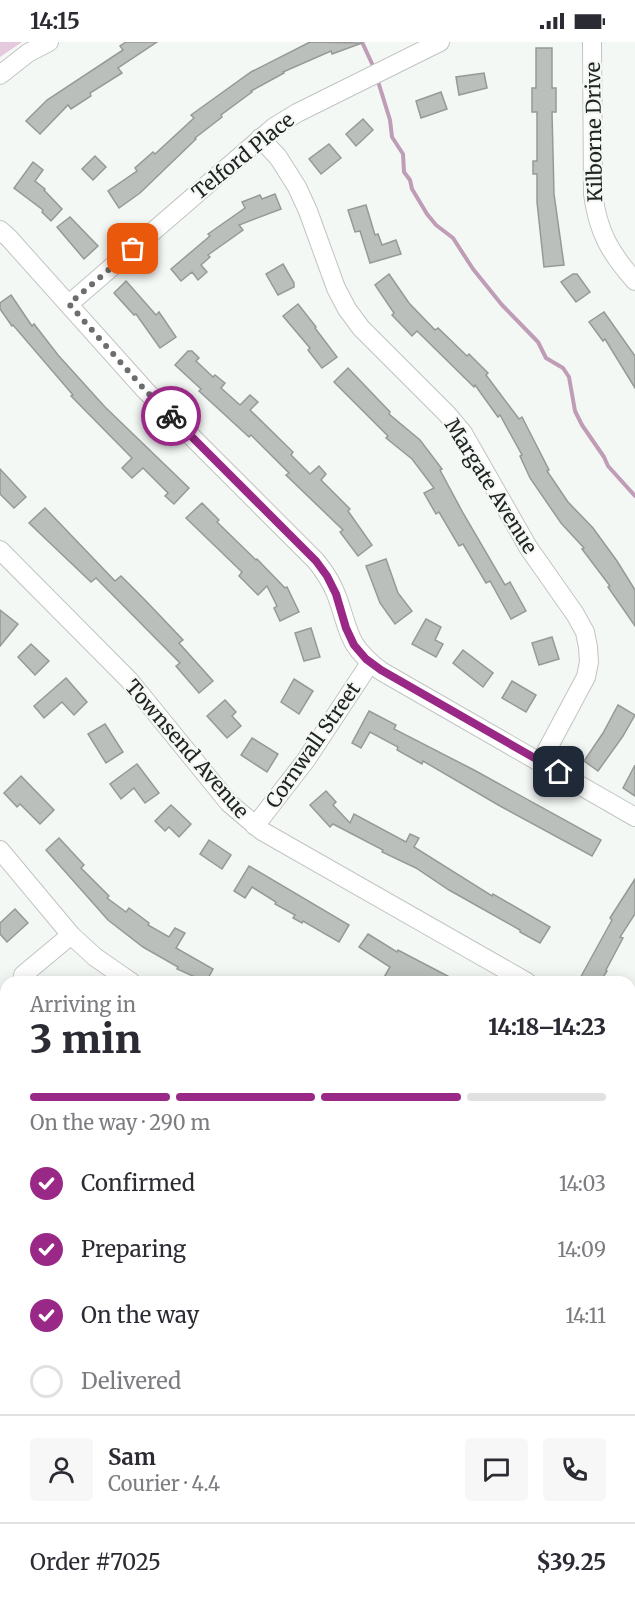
<!DOCTYPE html>
<meta charset="utf-8">
<style>
:root{--surface:#fff;--page:#f7f7f7;--text:#2b2b33;--muted:#7c7c81;--line:#e1e1e2;--accent:#9a2886}
body{margin:0;font-family:Merriweather,serif;background:var(--page);color:var(--text);height:100vh;display:flex;flex-direction:column;font-size:22px;white-space:nowrap}
*{box-sizing:border-box;margin:0}
p{font-size:20px;color:var(--muted)}
.icon{flex:none;width:33px;height:33px;fill:none;stroke:currentColor;stroke-width:2;stroke-linecap:round;stroke-linejoin:round}
.map{position:relative;flex:1;overflow:hidden}
.side{position:absolute;left:0px;top:934px;width:636px;height:638px;display:flex;flex-direction:column;background:var(--surface);border-radius:18px 18px 0 0;box-shadow:0 3px 15px #0003}
.side>*{flex:none}
.pin{position:absolute;display:grid;place-items:center;width:51px;height:51px;color:#fff;margin:-26px;border-radius:12px;box-shadow:0 3px 9px #0006}
.courier{position:absolute;display:grid;place-items:center;width:60px;height:60px;margin:-30px;border:4px solid #9a2886;border-radius:50%;background:#fff;color:#222;box-shadow:0 2px 8px #0007}
.headline em{font-style:normal;font-weight:800}
.headline div{display:flex;flex-direction:column-reverse}
.headline{display:flex;align-items:center;justify-content:space-between;height:102px;padding:0 30px}
h1{font-size:39px;font-weight:800;line-height:45px}
.bar{display:grid;grid-template-columns:repeat(4,1fr);gap:9px 6px;align-content:center;height:72px;padding:0 30px}
.bar i{height:8px;border-radius:4px;background:var(--line)}
.bar .on{background:var(--accent)}
.bar p{grid-column:span 4}
.line{display:flex;align-items:center;gap:15px;padding:0 30px;border-top:2px solid var(--line)}
.line div{flex:1}
.round{display:grid;place-items:center;flex:none;width:63px;height:63px;border-radius:6px;background:var(--page)}
ol{padding:0 30px;list-style:none}
li{display:flex;align-items:center;gap:18px;height:66px}
li p{margin-inline-start:auto}
li .icon{padding:6px;border-radius:50%;background:var(--accent);color:#fff;stroke-width:4}
li:last-child{color:var(--muted)}
li i{width:33px;height:33px;border:3px solid var(--line);border-radius:50%}
.status{display:flex;justify-content:space-between;align-items:center;height:42px;padding:0 30px;background:var(--surface);direction:ltr}
.status svg{height:16px;fill:currentColor}
.map>svg:first-child{display:block}
.built{fill:#e3eee6}
.green{fill:#e5c9dd}
.lines{fill:none;stroke-linecap:round;stroke-linejoin:round}
.stream{stroke:#c09db6;stroke-width:4}
.building{fill:#bbbfbc;stroke:#969a97;stroke-width:1.5}
.minor-casing{stroke:#c1c4c2;stroke-width:20}
.major-casing{stroke:#d3d3d3;stroke-width:26}
.minor{stroke:#fff;stroke-width:18}
.major{stroke:#aae0bc;stroke-width:24}
.done{stroke:#6b6e6c;stroke-width:6;stroke-dasharray:0 10.8}
.route{stroke:#9a2886;stroke-width:8}
.labels{text-anchor:middle;stroke-width:4.5;stroke-linejoin:round;paint-order:stroke}
.street-label{font-size:20px;fill:#212322;stroke:#f4f8f5}
</style>
<div class="status"><b>14:15</b><svg viewBox="0 0 49 12"><path d="M0 12V9h3v3zM5 12V6h3v6zM10 12V3h3v9zM15 12V0h3v12zM26 1h20v11H26zM47 4h2v5h-2z"/></svg></div>
<div class="map">
<svg width="635" height="1571" viewBox="0 0 635 1571">
<rect width="100%" height="100%" fill="#f4f8f5"/>
<g class="built">
<polygon points="635,1040 635,1141 630,1138 630,1048"/>
<polygon points="630,1433 635,1435 635,1549 630,1546"/>
</g>
<polygon class="green" points="0,0 22,0 0,15"/>
<g class="lines">
<g class="stream">
<polyline points="362,0 374,26"/>
<polyline points="377,36 390,78 392,95 403,112 404,130 410,138 412,147 427,172 436,183 453,196 473,227 502,263 538,300 546,316 563,326 569,335 575,369 582,383 604,415 608,424 635,454"/>
</g>
</g>
<g class="building">
<polygon points="126,0 157,0 118,26 122,31 90,51 91,54 71,67 68,63 40,92 26,79 47,58 123,8 120,4"/>
<polygon points="310,0 362,1 332,12 331,9 283,30 284,31 251,49 252,50 221,73 222,75 195,96 196,97 140,151 119,166 108,149 137,129 135,126 153,110 155,112 194,76 191,73 251,30"/>
<polygon points="536,6 552,6 552,46 556,46 556,70 552,70 554,152 564,223 544,225 537,160 537,132 533,132 533,119 537,119 537,70 532,70 532,46 536,46"/>
<polygon points="484,31 487,46 459,53 456,35"/>
<polygon points="441,50 447,67 421,76 416,59"/>
<polygon points="363,77 373,88 356,104 346,92"/>
<polygon points="329,102 341,116 321,132 309,117"/>
<polygon points="95,114 106,125 93,138 82,127"/>
<polygon points="33,120 43,128 35,139 45,147 44,148 62,167 51,179 42,170 43,168 14,146"/>
<polygon points="275,152 281,167 239,183 243,188 208,213 210,215 201,223 207,230 198,238 192,230 181,239 171,227 210,194 208,192 245,166 242,160 260,153 262,157"/>
<polygon points="366,163 375,193 378,192 382,203 396,198 401,212 370,221 360,189 355,190 348,168"/>
<polygon points="70,175 98,204 84,217 57,185"/>
<polygon points="283,222 294,241 294,245 278,253 266,232"/>
<polygon points="389,232 409,261 435,288 438,286 467,314 469,312 488,331 486,333 519,377 522,375 549,428 547,429 568,460 593,486 617,519 635,548 635,584 608,545 610,544 582,507 584,506 561,481 530,436 520,414 522,413 500,373 498,375 475,343 474,345 417,289 412,294 392,273 394,271 375,243"/>
<polygon points="573,232 577,232 590,250 576,260 561,240"/>
<polygon points="126,239 156,273 159,270 176,295 160,306 136,272 134,273 114,251"/>
<polygon points="11,253 32,284 34,282 58,313 105,365 189,446 174,462 165,454 168,451 143,426 132,436 122,426 132,416 71,354 73,353 13,283 12,284 0,267 0,261"/>
<polygon points="298,262 316,285 315,286 337,315 322,326 308,308 310,306 283,274"/>
<polygon points="604,270 635,314 635,346 605,297 603,299 589,280"/>
<polygon points="188,309 192,309 199,316 196,319 213,335 215,333 225,341 221,346 240,363 250,353 258,360 250,368 293,410 291,413 310,432 319,424 326,432 321,438 350,467 348,469 372,503 358,514 340,490 343,488 286,433 289,431 251,393 249,395 199,349 201,347 175,323"/>
<polygon points="348,326 390,370 389,372 420,398 442,427 440,428 463,471 505,543 510,540 526,569 511,577 490,539 486,541 463,502 459,504 439,470 436,472 424,451 434,446 412,417 386,396 388,394 334,340"/>
<polygon points="0,427 26,455 14,466 0,452"/>
<polygon points="202,461 219,478 217,480 256,518 257,517 285,546 287,545 299,570 280,579 274,566 277,564 267,544 258,553 239,534 242,530 186,476"/>
<polygon points="45,466 115,539 121,534 145,558 183,598 179,601 213,639 199,651 176,624 180,621 96,536 91,540 29,481"/>
<polygon points="386,517 398,551 412,569 395,582 380,561 366,524"/>
<polygon points="0,568 18,582 0,604"/>
<polygon points="426,577 441,585 435,598 443,602 436,615 412,602"/>
<polygon points="311,586 320,615 304,619 295,591"/>
<polygon points="552,595 559,617 539,623 532,601"/>
<polygon points="31,602 49,619 35,633 18,615"/>
<polygon points="463,608 493,631 483,645 453,621"/>
<polygon points="66,636 87,660 74,673 62,660 44,676 34,664"/>
<polygon points="294,637 313,649 299,672 281,660"/>
<polygon points="512,639 536,653 526,670 502,656"/>
<polygon points="225,658 236,670 232,674 241,684 227,696 207,674"/>
<polygon points="618,663 635,673 623,694 598,729 584,719 603,691"/>
<polygon points="369,669 396,683 394,687 474,728 601,798 592,814 500,764 423,719 422,722 397,708 398,705 370,690 361,706 352,701"/>
<polygon points="105,682 123,710 106,721 88,692"/>
<polygon points="252,696 278,712 267,730 241,713"/>
<polygon points="137,722 159,751 145,761 134,746 121,757 110,742"/>
<polygon points="635,723 635,754 623,746"/>
<polygon points="21,734 54,768 40,782 20,762 17,765 4,751"/>
<polygon points="326,749 336,760 333,763 350,781 354,772 406,800 410,792 419,796 414,805 492,854 493,852 550,885 540,901 520,890 520,888 449,848 416,826 382,810 383,808 333,782 330,785 310,763"/>
<polygon points="171,763 191,782 179,795 169,785 165,789 155,779"/>
<polygon points="59,796 84,823 81,826 109,854 107,856 126,870 129,866 149,881 148,883 169,895 175,886 185,891 176,906 213,927 206,940 177,927 178,925 143,905 108,878 46,808"/>
<polygon points="209,798 231,813 222,827 200,812"/>
<polygon points="249,824 349,883 339,900 303,879 302,881 293,876 295,873 275,862 276,860 252,845 245,856 234,849"/>
<polygon points="635,837 635,872 620,895 623,896 606,928 607,929 600,940 578,940 612,878 610,876"/>
<polygon points="15,867 28,881 7,900 0,892 0,881"/>
<polygon points="368,892 397,910 398,908 459,940 389,940 383,937 390,925 359,905"/>
</g>
<g class="lines">
<g class="minor-casing">
<g id="minor">
<path d="M592,0L593,152C598,190 610,211 635,239"/>
<polyline points="0,33 28,11 49,0"/>
<polyline points="260,96 278,115 297,145 308,169 336,246 347,267 361,286 447,372 463,391 528,505 575,572 585,590 588,605 589,620 586,635 541,719"/>
<path d="M0,188L8,195L145,348L316,519C324,529 331,539 336,552C350,588 345,602 381,629L635,775"/>
<polyline points="69,262 274,85 297,71 440,0"/>
<polyline points="0,508 129,638 229,761 262,789 527,940"/>
<polyline points="255,784 306,718 370,621"/>
<polyline points="0,808 71,893 95,915 131,940"/>
<polyline points="23,933 71,893"/>
<polyline points="0,1221 6,1221"/>
<polyline points="3,1571 6,1566"/>
</g>
</g>
<g class="major-casing">
<g id="major">
<polyline points="630,987 635,978"/>
<polyline points="297,1571 300,1566"/>
</g>
</g>
<use href="#minor" class="minor"/>
<use href="#major" class="major"/>
</g>
<g class="lines">
<polyline class="done" points="133,207 69,262 145,348 171,374"/>
<polyline class="route" points="171,374 316,519 327,534 336,552 346,586 354,603 366,617 381,628 559,730"/>
</g>
<g class="labels">
<g class="street-label">
<text transform="translate(594 90) rotate(-91)" y="7">Kilborne Drive</text>
<text transform="translate(243 114) rotate(-39)" y="7">Telford Place</text>
<text transform="translate(491 444) rotate(58)" y="7">Margate Avenue</text>
<text transform="translate(313 703) rotate(-55)" y="7">Cornwall Street</text>
<text transform="translate(187 707) rotate(49)" y="7">Townsend Avenue</text>
</g>
</g>
</svg>
<div class="pin" style="left:133px;top:207px;background:#ea580c"><svg class="icon" aria-label="bag" viewBox="0 0 24 24"><path d="M5 8h14l-1 12H6zM9 8a3 3 0 0 1 6 0"/></svg></div>
<div class="pin" style="left:559px;top:730px;background:#1f2937"><svg class="icon" aria-label="home" viewBox="0 0 24 24"><path d="M3 11l9-7 9 7M6 9v11h12V9"/></svg></div>
<div class="courier" style="left:171px;top:374px"><svg class="icon" aria-label="bike" viewBox="0 0 24 24"><circle cx="6" cy="16" r="4"/><circle cx="18" cy="16" r="4"/><path d="M6 16l4-8h5l3 8M10 8l3 8H6M13 5h3"/></svg></div>
<section class="side">
<div class="headline"><div><h1>3 min</h1><p>Arriving in</p></div><em>14:18–14:23</em></div>
<div class="bar"><i class="on"></i><i class="on"></i><i class="on"></i><i></i><p>On the way · 290 m</p></div>
<ol>
<li><svg class="icon" aria-label="check" viewBox="0 0 24 24"><path d="M5 12l5 5 9-10"/></svg>Confirmed<p>14:03</p></li>
<li><svg class="icon" aria-label="check" viewBox="0 0 24 24"><path d="M5 12l5 5 9-10"/></svg>Preparing<p>14:09</p></li>
<li><svg class="icon" aria-label="check" viewBox="0 0 24 24"><path d="M5 12l5 5 9-10"/></svg>On the way<p>14:11</p></li>
<li><i></i>Delivered</li>
</ol>
<div class="line" style="height:108px"><a class="round"><svg class="icon" aria-label="person" viewBox="0 0 24 24"><circle cx="12" cy="8" r="4"/><path d="M4 21q1-7 8-7t8 7"/></svg></a><div><b>Sam</b><p>Courier · 4.4</p></div><a class="round"><svg class="icon" aria-label="chat" viewBox="0 0 24 24"><path d="M4 5h16v11H9l-5 4z"/></svg></a><a class="round"><svg class="icon" aria-label="phone" viewBox="0 0 24 24"><path d="M5 4h4l2 5-3 2q2 4 5 5l2-3 5 2v4C11 20 4 13 5 4z"/></svg></a></div>
<div class="line" style="height:78px"><div>Order #7025</div><b>$39.25</b></div>
</section>
</div>
